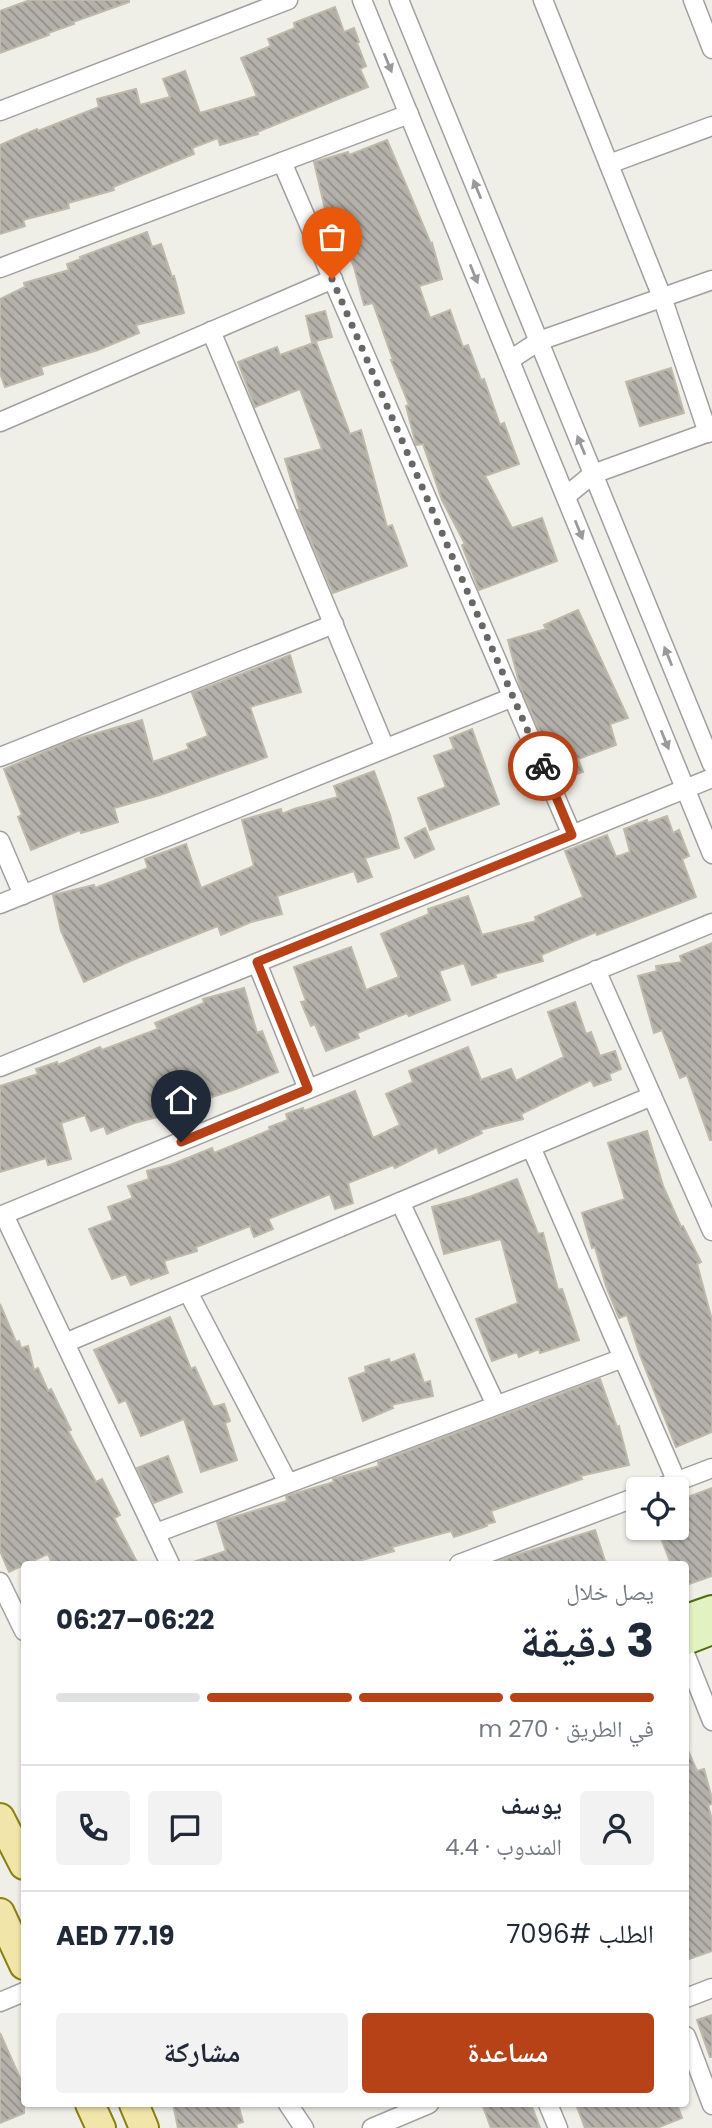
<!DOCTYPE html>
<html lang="ar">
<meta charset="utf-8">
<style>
:root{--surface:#fff;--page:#f2f2f3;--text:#1f2937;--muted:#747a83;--line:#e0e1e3;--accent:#b74217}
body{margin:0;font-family:Poppins,"Noto Naskh Arabic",sans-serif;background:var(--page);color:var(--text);direction:rtl;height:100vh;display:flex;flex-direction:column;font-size:26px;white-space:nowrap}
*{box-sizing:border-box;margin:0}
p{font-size:23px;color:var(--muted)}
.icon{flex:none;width:38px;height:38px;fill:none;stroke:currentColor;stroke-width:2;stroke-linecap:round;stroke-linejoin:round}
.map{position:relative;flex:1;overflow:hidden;direction:ltr}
.details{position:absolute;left:21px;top:1561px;width:668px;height:546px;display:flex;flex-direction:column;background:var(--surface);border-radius:7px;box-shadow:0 2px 5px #0004;direction:rtl}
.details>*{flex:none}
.fabs{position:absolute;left:626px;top:1477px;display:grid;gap:14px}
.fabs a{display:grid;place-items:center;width:63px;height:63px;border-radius:7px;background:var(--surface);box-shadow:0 2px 5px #0004;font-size:35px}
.pin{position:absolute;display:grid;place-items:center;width:60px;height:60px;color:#fff;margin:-72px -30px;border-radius:50% 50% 50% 0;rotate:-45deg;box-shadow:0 0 7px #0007}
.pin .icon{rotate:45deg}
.courier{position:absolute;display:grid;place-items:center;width:70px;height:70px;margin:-35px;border:5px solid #b74217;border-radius:50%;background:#fff;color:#222;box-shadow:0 2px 9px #0007}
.summary em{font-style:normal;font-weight:700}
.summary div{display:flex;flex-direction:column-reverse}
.summary{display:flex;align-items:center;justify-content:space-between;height:119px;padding:0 35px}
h1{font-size:46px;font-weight:700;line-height:52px}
.bar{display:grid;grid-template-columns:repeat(4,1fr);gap:10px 7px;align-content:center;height:84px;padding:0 35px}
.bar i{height:9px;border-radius:5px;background:var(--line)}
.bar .selected{background:var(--accent)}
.bar p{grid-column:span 4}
.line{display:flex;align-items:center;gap:18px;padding:0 35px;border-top:2px solid var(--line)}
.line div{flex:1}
.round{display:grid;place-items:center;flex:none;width:74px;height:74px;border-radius:7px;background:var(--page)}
.primary-button{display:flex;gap:14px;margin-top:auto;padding:14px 35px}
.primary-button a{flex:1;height:80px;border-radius:7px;background:var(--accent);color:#fff;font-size:28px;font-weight:700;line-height:80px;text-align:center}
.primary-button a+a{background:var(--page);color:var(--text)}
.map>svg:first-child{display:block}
.building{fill:url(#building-back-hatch);stroke:#bfb9ab;stroke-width:2}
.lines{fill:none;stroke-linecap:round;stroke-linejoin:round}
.street-casing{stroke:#a0a0a0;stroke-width:21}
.secondary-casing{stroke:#496b12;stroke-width:30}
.primary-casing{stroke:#898112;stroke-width:32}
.street{stroke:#fff;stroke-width:18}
.secondary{stroke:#e3f2c1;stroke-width:26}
.primary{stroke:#f1e5a9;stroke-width:28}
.oneway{fill:#9a9a9a}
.done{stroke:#686765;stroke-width:7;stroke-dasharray:0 12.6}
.route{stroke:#b74217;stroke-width:9}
</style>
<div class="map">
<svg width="712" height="2128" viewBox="0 0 712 2128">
<defs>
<pattern id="building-back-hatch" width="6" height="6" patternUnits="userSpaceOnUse" patternTransform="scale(1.75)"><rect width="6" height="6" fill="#b4b1aa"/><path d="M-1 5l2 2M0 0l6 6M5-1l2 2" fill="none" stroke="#928f8a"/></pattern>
</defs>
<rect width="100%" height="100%" fill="#efeee7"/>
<g class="building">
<polygon points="30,0 129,0 129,2 73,22 74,24 48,33 49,35 0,53 0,11"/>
<polygon points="335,7 344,32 354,28 359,42 357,43 366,66 360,69 368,87 257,132 258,134 220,145 218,138 192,148 194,154 113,187 114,190 68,203 69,208 23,220 25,226 0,234 0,145 37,129 38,131 99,107 97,99 136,89 140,105 170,97 163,79 185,71 200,113 257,96 241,58 271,46 268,39 295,28 294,23"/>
<polygon points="387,140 431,244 432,243 442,279 419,286 430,318 450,310 463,347 468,345 481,380 484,379 500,425 504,423 519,464 485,476 512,528 542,518 557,561 479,590 462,545 465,544 442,500 423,444 416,445 406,406 409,405 391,360 393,360 373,303 364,305 354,267 330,207 325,209 314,162 348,152 349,155"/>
<polygon points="147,232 152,247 161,244 172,277 174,276 184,313 136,325 139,333 98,350 41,367 43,374 5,387 0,373 0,299 25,287 24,283 69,270 67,264 81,259 80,257"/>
<polygon points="325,311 332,337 312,342 306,316"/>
<polygon points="316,342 350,434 361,430 387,527 392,525 407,566 333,593 298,510 300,510 285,459 322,449 300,389 255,407 238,362 277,347 280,355"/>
<polygon points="671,368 684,413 640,426 626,382"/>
<polygon points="578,610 628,718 610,724 616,745 578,759 583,772 568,777 555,742 546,746 520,686 508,640 546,629 544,625"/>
<polygon points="290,655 301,692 250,707 267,757 160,795 114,808 118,822 81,833 80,830 31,850 18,817 22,815 4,769 70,741 142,720 153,762 189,749 187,744 208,736 192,693"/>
<polygon points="472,729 499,804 430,830 418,798 446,787 434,756 454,749 450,738"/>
<polygon points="374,771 390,815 399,848 365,858 372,877 358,882 354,871 277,896 282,914 251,922 221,935 218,926 130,961 84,982 61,931 53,895 94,885 95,888 148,868 145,859 186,844 201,888 254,866 242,820 281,809 282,814 294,809 338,797 334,786"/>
<polygon points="667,816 673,833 679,830 689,856 682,859 696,897 597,935 596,932 541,955 543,961 495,974 496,977 472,985 464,963 439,971 450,1000 409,1016 407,1013 357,1033 359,1038 326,1051 315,1024 311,1026 301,1002 306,1001 294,967 351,947 366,990 399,977 381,934 429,914 428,909 468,896 482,935 536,921 535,917 583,897 565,851 607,835 616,857 630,852 624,829 647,820 648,823"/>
<polygon points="425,828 434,849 415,858 405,838"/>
<polygon points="712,943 712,1140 710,1140 687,1075 680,1078 662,1030 654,1033 638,976 657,971 656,966 682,962 680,956"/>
<polygon points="244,988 257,1033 262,1031 278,1072 236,1089 176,1109 177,1112 134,1123 107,1134 104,1126 91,1131 85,1115 61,1123 71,1159 48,1165 46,1158 0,1172 0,1086 38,1074 36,1069 57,1062 58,1065 100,1047 102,1050 158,1029 155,1023 204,1003 203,999"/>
<polygon points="575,1002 586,1034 591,1032 600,1056 615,1051 621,1069 609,1074 611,1080 594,1086 591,1080 521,1114 523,1119 480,1130 482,1133 439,1153 437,1147 395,1168 393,1165 348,1183 353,1203 335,1209 330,1194 268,1219 273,1229 254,1237 250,1226 196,1247 197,1251 164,1261 168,1273 151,1279 151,1277 131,1285 126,1274 112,1279 89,1229 113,1220 108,1207 133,1198 128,1186 149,1179 147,1171 170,1165 212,1148 214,1153 270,1130 269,1127 288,1120 286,1114 303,1108 304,1111 355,1091 373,1138 400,1125 386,1094 413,1082 409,1071 468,1047 481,1080 511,1069 516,1081 564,1057 548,1012"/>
<polygon points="647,1131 663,1186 681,1227 683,1226 701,1262 697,1264 712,1320 712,1432 676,1447 640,1355 627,1315 619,1318 606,1286 595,1247 592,1248 582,1213 625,1199 608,1143"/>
<polygon points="517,1179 538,1234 543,1233 558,1290 562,1289 579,1340 540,1353 539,1349 519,1357 517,1352 492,1361 476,1319 518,1303 501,1239 444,1254 432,1207 469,1197"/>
<polygon points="0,1304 16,1342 19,1341 21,1348 28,1346 34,1370 38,1368 48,1391 51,1389 71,1430 68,1431 96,1482 102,1479 120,1515 114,1518 138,1564 52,1564 48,1554 9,1572 0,1551"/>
<polygon points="170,1317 191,1369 195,1367 213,1407 224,1404 230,1421 225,1423 237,1460 201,1472 184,1419 141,1436 126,1400 119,1403 94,1350"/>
<polygon points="414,1354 424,1383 430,1381 433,1396 391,1405 393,1408 363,1421 349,1378 366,1372 365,1367 389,1359 390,1363"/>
<polygon points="600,1379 617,1427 619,1426 629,1465 580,1476 582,1479 491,1511 495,1522 486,1524 487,1526 454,1537 451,1531 392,1547 394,1551 348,1564 194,1564 193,1562 226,1551 217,1522 287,1501 286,1496 334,1482 333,1479 379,1466 378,1462"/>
<polygon points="168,1456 182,1492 154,1503 137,1468"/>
<polygon points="712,1488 712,1576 686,1585 686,1564 671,1564 657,1528 677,1528 677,1501"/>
<polygon points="595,1530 606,1564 495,1564 495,1563 513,1556"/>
<polygon points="686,1746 697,1771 704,1769 712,1799 712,1804 708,1805 712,1820 712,1951 686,1960"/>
<polygon points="712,2015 712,2057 710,2057 697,2020"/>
<polygon points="0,2033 24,2087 24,2113 0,2123"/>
<polygon points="173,2104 238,2104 243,2122 236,2124 237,2128 178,2128"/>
<polygon points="482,2104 531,2104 540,2128 491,2128"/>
<polygon points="576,2104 677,2104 682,2118 657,2128 585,2128"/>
</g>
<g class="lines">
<g class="street-casing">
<g id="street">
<polyline points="362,0 712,854"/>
<polyline points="399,0 712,764"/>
<polyline points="543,0 662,297 708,433"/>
<polyline points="693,0 712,49"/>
<polyline points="0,111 288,0"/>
<polyline points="282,162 572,835"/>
<polyline points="609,164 712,126"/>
<polyline points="0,268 409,114"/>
<polyline points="211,331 385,748"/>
<polyline points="510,360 539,341 712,280"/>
<polyline points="0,422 333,279"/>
<polyline points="566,496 593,474 712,431"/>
<polyline points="0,757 334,624"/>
<polyline points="0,841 23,895"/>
<polyline points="0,904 513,697"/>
<polyline points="257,963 308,1089"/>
<polyline points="596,970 712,1231"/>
<polyline points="0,1067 712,778"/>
<polyline points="531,1147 677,1482"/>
<polyline points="400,1202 496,1405"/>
<polyline points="4,1215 170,1564"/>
<polyline points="0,1216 712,923"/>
<polyline points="188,1292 288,1483"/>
<polyline points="65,1343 652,1096"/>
<polyline points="657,1489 712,1468"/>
<polyline points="156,1533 623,1358"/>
<polyline points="459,1564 639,1496"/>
<polyline points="0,1582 24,1631"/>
<polyline points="686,1656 712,1721"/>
<polyline points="686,1998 712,1988"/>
<polyline points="0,2002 24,1992"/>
<polyline points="686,2036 712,2105"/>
<polyline points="288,2104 304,2128"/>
<polyline points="548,2104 558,2128"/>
<polyline points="372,2128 429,2104"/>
</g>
</g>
<g class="secondary-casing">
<g id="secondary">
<polyline points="686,1618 712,1609"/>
<polyline points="686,1641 712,1631"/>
</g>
</g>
<g class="primary-casing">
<g id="primary">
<polyline points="0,1818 24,1865"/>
<polyline points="0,1913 24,1965"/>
<polyline points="90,2104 101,2128"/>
<polyline points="134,2104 144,2128"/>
</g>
</g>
<use href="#street" class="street"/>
<use href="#secondary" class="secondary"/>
<use href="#primary" class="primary"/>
</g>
<defs><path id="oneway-solid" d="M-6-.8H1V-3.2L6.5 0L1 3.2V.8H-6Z" transform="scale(1.75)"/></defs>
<g class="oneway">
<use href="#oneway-solid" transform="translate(388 63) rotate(68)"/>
<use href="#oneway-solid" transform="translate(477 189) rotate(-112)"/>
<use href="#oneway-solid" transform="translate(474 274) rotate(68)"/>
<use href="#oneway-solid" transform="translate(581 445) rotate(-112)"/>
<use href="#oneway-solid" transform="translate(579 530) rotate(68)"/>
<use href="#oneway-solid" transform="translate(668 656) rotate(-112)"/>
<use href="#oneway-solid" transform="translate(665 740) rotate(68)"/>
</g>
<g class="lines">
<polyline class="done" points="332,279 543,766"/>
<polyline class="route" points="181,1142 308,1089 257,962 572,835 543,766"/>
</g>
</svg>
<div class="fabs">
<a><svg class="icon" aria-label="locate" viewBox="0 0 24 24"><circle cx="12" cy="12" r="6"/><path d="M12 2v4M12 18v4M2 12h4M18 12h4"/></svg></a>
</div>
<div class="pin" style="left:332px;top:279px;background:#ea580c"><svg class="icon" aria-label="bag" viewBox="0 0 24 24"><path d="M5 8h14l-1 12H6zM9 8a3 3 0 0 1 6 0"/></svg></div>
<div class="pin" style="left:181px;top:1142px;background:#1f2937"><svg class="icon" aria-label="home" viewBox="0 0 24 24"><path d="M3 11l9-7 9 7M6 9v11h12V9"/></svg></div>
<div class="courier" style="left:543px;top:766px"><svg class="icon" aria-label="bike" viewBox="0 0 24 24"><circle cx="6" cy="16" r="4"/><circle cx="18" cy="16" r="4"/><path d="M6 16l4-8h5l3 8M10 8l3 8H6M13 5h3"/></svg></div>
<section class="details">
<div class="summary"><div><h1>3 دقيقة</h1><p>يصل خلال</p></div><em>06:22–06:27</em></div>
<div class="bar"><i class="selected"></i><i class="selected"></i><i class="selected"></i><i></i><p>في الطريق · 270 m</p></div>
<div class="line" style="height:126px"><a class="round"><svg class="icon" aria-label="person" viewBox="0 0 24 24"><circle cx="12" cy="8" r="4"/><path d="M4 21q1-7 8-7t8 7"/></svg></a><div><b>يوسف</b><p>المندوب · 4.4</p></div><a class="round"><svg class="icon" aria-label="chat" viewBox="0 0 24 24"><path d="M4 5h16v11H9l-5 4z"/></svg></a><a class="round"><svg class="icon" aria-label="phone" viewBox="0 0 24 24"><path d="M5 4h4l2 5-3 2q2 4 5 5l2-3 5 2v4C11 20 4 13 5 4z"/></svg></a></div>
<div class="line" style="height:91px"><div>الطلب #7096</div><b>AED 77.19</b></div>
<div class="primary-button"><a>مساعدة</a><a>مشاركة</a></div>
</section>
</div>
